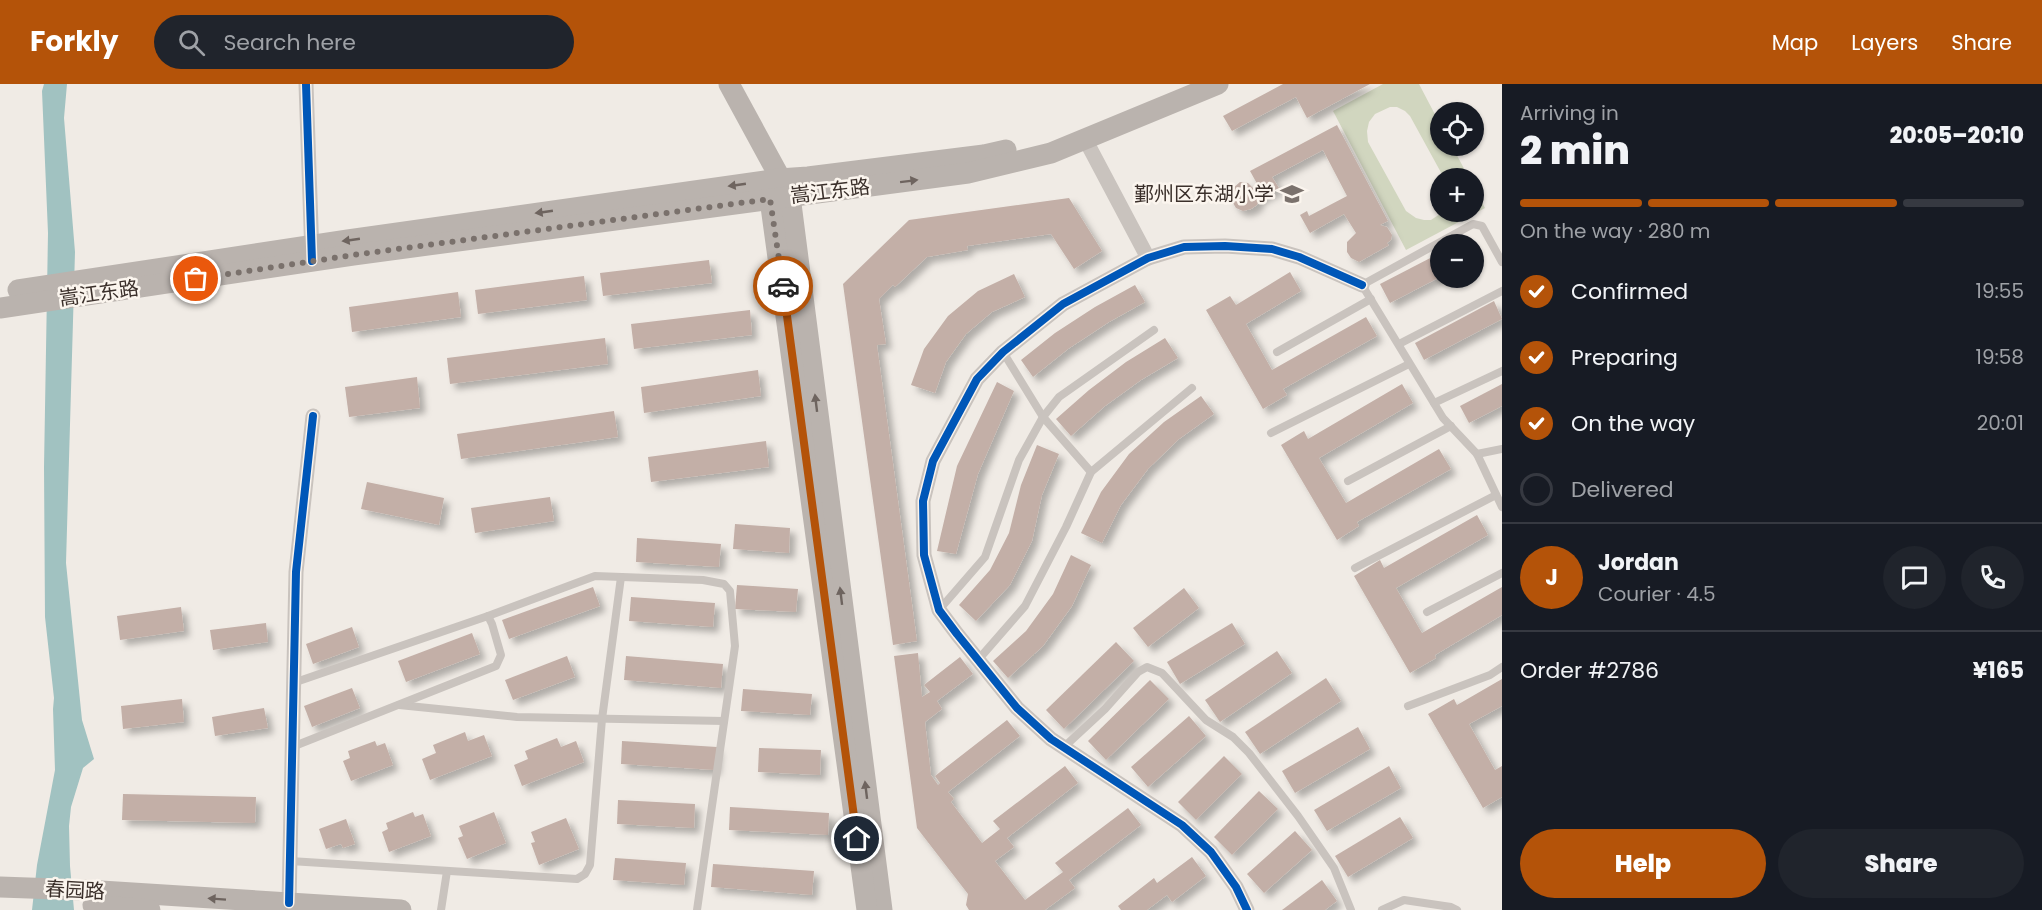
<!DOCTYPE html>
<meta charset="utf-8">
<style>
:root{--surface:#171b24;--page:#20242c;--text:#f1f3f6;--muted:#9ea1a6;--line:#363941;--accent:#b45309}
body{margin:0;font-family:Poppins,"Noto Sans SC",sans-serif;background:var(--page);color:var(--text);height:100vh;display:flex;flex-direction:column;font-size:22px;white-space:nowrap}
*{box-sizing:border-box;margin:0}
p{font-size:20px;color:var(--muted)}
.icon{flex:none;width:33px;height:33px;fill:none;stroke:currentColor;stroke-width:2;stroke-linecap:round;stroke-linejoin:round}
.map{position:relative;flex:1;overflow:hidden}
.panel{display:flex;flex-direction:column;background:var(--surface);width:540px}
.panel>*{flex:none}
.tools{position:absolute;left:1430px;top:18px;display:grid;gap:12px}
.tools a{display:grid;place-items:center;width:54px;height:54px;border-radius:50%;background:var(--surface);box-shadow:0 2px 4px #0004;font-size:30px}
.pin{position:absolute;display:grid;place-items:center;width:51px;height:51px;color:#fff;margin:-26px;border:3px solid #fff;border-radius:50%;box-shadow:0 2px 6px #0007}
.courier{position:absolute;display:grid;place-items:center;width:60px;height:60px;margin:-30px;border:4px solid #b45309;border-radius:50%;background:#fff;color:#222;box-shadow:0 2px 8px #0007}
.overview em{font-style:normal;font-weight:800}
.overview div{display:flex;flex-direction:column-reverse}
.overview{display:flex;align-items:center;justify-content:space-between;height:102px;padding:0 18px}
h1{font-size:39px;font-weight:800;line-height:45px}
.bar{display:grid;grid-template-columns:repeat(4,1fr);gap:9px 6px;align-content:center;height:72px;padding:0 18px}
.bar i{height:8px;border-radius:4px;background:var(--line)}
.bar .current{background:var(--accent)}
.bar p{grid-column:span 4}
.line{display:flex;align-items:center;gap:15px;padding:0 18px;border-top:2px solid var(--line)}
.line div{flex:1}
.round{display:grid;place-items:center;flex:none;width:63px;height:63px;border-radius:32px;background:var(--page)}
ol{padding:0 18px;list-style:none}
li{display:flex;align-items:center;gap:18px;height:66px}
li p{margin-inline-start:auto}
li .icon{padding:6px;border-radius:50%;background:var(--accent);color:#fff;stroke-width:4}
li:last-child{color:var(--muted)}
li i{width:33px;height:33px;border:3px solid var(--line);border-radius:50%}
.action{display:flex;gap:12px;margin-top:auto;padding:12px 18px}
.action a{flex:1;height:69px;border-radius:36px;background:var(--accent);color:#fff;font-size:24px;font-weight:800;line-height:69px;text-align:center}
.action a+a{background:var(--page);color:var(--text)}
header{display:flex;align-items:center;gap:36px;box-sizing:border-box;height:84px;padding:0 30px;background:var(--accent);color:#fff}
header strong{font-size:28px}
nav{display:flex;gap:33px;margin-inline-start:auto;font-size:21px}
.search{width:420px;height:54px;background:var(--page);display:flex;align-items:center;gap:15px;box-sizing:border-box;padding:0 21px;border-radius:33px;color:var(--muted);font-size:22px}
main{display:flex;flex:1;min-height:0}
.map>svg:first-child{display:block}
.green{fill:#d1d6bf}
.water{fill:#a1c2c1}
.building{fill:#c3afa7;filter:url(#shadow)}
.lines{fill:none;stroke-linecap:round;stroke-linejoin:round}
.lane{stroke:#c9c3be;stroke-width:8}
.street{stroke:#c9c3be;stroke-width:15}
.secondary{stroke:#bab3ae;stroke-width:21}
.cycleway-casing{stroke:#fbf5ee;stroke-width:11}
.cycleway{stroke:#0057b8;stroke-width:8}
.oneway{fill:#6e645f}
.done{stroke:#7a716c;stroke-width:6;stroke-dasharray:0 10.8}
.route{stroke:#b45309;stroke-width:8}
.labels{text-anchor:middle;stroke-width:5;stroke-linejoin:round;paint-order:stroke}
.street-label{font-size:20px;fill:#3b302b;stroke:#fbf5ee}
.poi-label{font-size:20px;fill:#3b302b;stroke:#fbf5ee;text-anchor:end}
</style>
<header>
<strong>Forkly</strong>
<div class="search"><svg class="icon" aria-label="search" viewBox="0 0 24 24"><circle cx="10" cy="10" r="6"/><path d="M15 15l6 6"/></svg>Search here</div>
<nav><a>Map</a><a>Layers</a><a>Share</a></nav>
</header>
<main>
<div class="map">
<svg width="1502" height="826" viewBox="0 0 1502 826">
<defs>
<filter id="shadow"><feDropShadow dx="5.5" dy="5.5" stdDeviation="3" flood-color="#0004"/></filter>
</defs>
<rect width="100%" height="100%" fill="#f0ebe5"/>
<polygon class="green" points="1383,0 1419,0 1440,40 1440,62 1452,62 1469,94 1444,94 1410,32 1405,27 1397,23 1390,23 1375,30 1369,38 1367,47 1368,58 1406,127 1416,134 1424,136 1431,136 1443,128 1473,128 1473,102 1485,124 1406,166 1333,27"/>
<polygon class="water" points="44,0 67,0 64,34 75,168 66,479 82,636 94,675 83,684 71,723 69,742 70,782 74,826 32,826 37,781 55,686 53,625 54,614 45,533 44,383 48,149 42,7"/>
<g class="building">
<polygon points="1283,0 1370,0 1307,34 1296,13 1232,47 1223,32"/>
<polygon points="1337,41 1388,137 1380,141 1387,143 1392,151 1391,156 1387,159 1389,161 1359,178 1351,174 1347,168 1347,158 1356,149 1344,130 1310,149 1300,131 1307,127 1309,132 1347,112 1323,66 1272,93 1279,104 1259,115 1257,121 1251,125 1243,127 1236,124 1230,114 1232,105 1240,98 1248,99 1256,107 1260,105 1250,87"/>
<polygon points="1069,114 1102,167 1074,185 1051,150 967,162 968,166 927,173 895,203 893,201 879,215 886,260 877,261 917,557 893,561 843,200 909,136"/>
<polygon points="1440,169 1440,193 1390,219 1380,200"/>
<polygon points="709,176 712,199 603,212 600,189"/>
<polygon points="1290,188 1301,207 1246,240 1272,286 1366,233 1377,252 1283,305 1287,311 1263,325 1206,226 1230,212 1236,221"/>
<polygon points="1014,190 1025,213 992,228 966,250 946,278 935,309 911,301 924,265 948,232 978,207"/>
<polygon points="584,192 587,216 478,230 475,206"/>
<polygon points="1135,201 1145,218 1109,238 1068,265 1033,293 1021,276 1055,249 1095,223"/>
<polygon points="458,208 461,233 352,248 349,223"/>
<polygon points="1494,217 1502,235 1424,276 1415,259"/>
<polygon points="750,226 752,251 634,265 631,240"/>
<polygon points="605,254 608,280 450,300 447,274"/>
<polygon points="1165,254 1178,274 1141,296 1105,322 1071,352 1056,335 1089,306 1126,278"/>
<polygon points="758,286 761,312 644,329 641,303"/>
<polygon points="417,293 420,324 349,333 345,303"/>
<polygon points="997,298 1014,307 978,390 956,470 937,467 957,382"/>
<polygon points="1402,300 1413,319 1319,374 1346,419 1439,365 1451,385 1357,438 1359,442 1337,456 1281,361 1304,347 1308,355"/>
<polygon points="1502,300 1502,322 1469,339 1460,322"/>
<polygon points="1201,312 1214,330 1179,355 1148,385 1121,421 1102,459 1081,449 1101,408 1129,370 1164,338"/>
<polygon points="614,327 618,353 461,375 457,350"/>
<polygon points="766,357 769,383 651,398 648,373"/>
<polygon points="1037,361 1059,370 1042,411 1032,457 1010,501 976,537 959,521 990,486 1009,449 1021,401"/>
<polygon points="367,398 444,414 439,441 361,425"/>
<polygon points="550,413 554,437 475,449 471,424"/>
<polygon points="1477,431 1488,451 1396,504 1422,549 1502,503 1502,531 1435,571 1436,574 1410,589 1354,492 1380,476 1384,484"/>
<polygon points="735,440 790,444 789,469 733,465"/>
<polygon points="637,454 721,460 719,483 636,478"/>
<polygon points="1071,471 1091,481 1072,522 1043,562 1008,594 993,577 1026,547 1053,510"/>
<polygon points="737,501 798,505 796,528 735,525"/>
<polygon points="593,503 600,522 509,555 502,536"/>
<polygon points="1184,504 1199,524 1148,563 1133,544"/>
<polygon points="631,513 715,519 713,543 629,537"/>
<polygon points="181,523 184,547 120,556 117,532"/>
<polygon points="266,539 268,558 213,566 210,546"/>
<polygon points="1232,539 1245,560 1180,600 1167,578"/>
<polygon points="352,543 359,563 313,580 306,560"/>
<polygon points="472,549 480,570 406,598 398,577"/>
<polygon points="1116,558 1134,577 1064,645 1046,626"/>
<polygon points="1277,567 1292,589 1220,638 1205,616"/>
<polygon points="918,569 922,613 930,608 924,601 960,573 973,590 937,617 942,625 925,638 931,691 938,701 940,699 935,692 1007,636 1020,652 948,708 954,715 951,718 982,759 1000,745 993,737 1065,682 1078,699 1007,754 1014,763 995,777 1025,816 1063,788 1055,779 1128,724 1141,741 1069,796 1075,804 1045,826 969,826 966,821 968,810 917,744 894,572"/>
<polygon points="567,572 575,593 513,616 505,596"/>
<polygon points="626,572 723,580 721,604 624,596"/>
<polygon points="1326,594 1341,617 1260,670 1245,648"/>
<polygon points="1502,595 1502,622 1469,640 1495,686 1502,682 1502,713 1483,724 1428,630 1454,615 1457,621"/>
<polygon points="1150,596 1169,615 1106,676 1088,657"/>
<polygon points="352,604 360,624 312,643 304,622"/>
<polygon points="743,605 812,610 810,631 741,627"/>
<polygon points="182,615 184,638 123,645 121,622"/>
<polygon points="264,624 268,644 215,652 212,633"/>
<polygon points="1189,632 1206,652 1148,703 1131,683"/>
<polygon points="1358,643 1370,665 1295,709 1282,687"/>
<polygon points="465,648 468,657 484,651 492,672 430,696 422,675 436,669 433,661"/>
<polygon points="557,654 561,663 576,657 584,678 522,702 514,681 528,675 525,667"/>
<polygon points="375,657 377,662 385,659 393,681 351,697 343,677 350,674 348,667"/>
<polygon points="622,657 717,663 715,686 621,680"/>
<polygon points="759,664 821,666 820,691 758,688"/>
<polygon points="1224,672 1242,690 1196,736 1178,718"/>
<polygon points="1389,682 1401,704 1327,747 1314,726"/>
<polygon points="1259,707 1278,725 1232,771 1214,753"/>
<polygon points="123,710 256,713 255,739 122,736"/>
<polygon points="618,716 695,720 694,744 617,740"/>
<polygon points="730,723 829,729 828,751 729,746"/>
<polygon points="413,728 415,733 423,730 431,752 389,768 382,748 388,745 386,739"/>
<polygon points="494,728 506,759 467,775 458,754 463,752 459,742"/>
<polygon points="1400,733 1413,754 1348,793 1335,772"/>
<polygon points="566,734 579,765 539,781 531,759 535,758 531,748"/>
<polygon points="346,735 355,760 343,764 341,760 326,765 319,745"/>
<polygon points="1295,747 1312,766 1264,809 1247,790"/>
<polygon points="1192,773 1206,792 1172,818 1167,811 1147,826 1121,826 1118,822 1154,794 1157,799"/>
<polygon points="615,774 686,779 684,801 613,796"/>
<polygon points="713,780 814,787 812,811 711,803"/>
<polygon points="1322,796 1337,817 1325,826 1282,826"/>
</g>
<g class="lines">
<g class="lane">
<polyline points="1502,178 1482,142 1473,140 1362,201 1443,334 1477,370 1502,423"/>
<polyline points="1399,260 1502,207"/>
<polyline points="1003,268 1043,333 1091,388"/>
<polyline points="1277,268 1371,215"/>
<polyline points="1434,319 1502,287"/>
<polyline points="1271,349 1409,280"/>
<polyline points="1477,370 1502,365"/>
<polyline points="1348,397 1451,342"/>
<polyline points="1355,484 1496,411"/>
<polyline points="939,526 985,473 1019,376 1043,333 1059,313 1154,246"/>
<polyline points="1427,528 1502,489"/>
<polyline points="488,532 595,492 703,496 724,500 730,507 735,562 697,826"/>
<polyline points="978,576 1025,522 1066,443 1091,388 1192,304"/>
<polyline points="399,621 517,633 724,637"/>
<polyline points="1408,622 1490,591 1502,583"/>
<polyline points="292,663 496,582 501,571 492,540 488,532 293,599"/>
<polyline points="1064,663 1105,625 1138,588 1147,583 1162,589 1206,636 1233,653 1249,669 1298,732 1334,784 1351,826"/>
<polyline points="290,777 577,795 585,790 590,781 602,635 621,493"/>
<polyline points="441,826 447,787"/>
<polyline points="1382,826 1404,816 1451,823 1457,826"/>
</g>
<g class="street">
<polyline points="306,0 312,171"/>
<polyline points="1085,55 1148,174"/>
<polyline points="289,819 296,488 313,332"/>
<polyline points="1247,826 1236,803 1211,768 1182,741 1051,655 1017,624 957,550 939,526 924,471 923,417 933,377 977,295 1003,268 1063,220 1148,174 1184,163 1225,162 1272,165 1299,173 1362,201"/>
</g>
<g class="secondary">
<polyline points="729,0 790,112 882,826"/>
<polyline points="775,103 770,115 867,826"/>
<polyline points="18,206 348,156 779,95 808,93 984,71 1006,66"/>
<polyline points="0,224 353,171 968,89 1051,69 1218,0"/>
<polyline points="0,803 85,806 401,826"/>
<polyline points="93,821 150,826"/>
</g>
<g class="cycleway-casing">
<g id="cycleway">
<polyline points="306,0 312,177"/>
<polyline points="289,819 296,488 313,332"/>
<polyline points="1247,826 1236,803 1211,768 1182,741 1051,655 1017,624 957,550 939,526 924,471 923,417 933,377 977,295 1003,268 1063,220 1148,174 1184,163 1225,162 1272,165 1299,173 1362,201"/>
</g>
</g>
<use href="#cycleway" class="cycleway"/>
</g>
<defs><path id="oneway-solid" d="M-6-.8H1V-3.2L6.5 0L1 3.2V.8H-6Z" transform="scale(1.5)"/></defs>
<g class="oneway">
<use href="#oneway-solid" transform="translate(909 97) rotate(-7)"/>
<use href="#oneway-solid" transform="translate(737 101) rotate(172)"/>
<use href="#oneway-solid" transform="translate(544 128) rotate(172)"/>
<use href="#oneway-solid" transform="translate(351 156) rotate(172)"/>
<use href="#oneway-solid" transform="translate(816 319) rotate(-97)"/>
<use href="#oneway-solid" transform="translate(841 512) rotate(-97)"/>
<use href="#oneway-solid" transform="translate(866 706) rotate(-97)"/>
<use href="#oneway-solid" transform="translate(217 815) rotate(-176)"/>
</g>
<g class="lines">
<polyline class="done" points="196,195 353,171 770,115 783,202"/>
<polyline class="route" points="783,202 857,755"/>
</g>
<defs>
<g id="school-bare" transform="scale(1.8)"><path d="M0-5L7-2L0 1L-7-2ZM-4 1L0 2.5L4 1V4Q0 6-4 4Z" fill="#7a716c" stroke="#fbf5ee" stroke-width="2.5" paint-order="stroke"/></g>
</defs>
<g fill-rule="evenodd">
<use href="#school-bare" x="1292" y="110"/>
</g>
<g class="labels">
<g class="street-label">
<text transform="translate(830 107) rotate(-7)" y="7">嵩江东路</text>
<text transform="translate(99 209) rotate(-8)" y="7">嵩江东路</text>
<text transform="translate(75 806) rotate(3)" y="7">春园路</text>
</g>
<g class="poi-label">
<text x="1274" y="117">鄞州区东湖小学</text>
</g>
</g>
</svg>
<div class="tools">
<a><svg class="icon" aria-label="locate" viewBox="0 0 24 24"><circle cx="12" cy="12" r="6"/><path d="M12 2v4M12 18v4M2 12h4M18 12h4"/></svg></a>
<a>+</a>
<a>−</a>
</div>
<div class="pin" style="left:196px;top:195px;background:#ea580c"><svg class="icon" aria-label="bag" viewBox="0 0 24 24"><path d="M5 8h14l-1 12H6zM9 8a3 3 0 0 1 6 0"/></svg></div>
<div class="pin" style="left:857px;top:755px;background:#1f2937"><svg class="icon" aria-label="home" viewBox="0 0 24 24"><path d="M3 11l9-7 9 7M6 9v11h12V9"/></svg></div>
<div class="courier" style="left:783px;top:202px"><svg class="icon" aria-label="car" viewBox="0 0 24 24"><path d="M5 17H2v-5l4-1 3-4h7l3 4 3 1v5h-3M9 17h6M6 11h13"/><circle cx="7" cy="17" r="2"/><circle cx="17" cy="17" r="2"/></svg></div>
</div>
<section class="panel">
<div class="overview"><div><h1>2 min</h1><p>Arriving in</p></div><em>20:05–20:10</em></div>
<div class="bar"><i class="current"></i><i class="current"></i><i class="current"></i><i></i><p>On the way · 280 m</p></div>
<ol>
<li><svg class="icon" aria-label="check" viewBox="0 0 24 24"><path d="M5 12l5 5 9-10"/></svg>Confirmed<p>19:55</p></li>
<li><svg class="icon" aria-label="check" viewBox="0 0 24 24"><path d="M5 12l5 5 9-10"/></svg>Preparing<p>19:58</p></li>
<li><svg class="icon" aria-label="check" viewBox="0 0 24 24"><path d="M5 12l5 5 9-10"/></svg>On the way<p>20:01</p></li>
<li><i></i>Delivered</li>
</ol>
<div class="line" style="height:108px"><b class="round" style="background:var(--accent);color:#fff">J</b><div><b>Jordan</b><p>Courier · 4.5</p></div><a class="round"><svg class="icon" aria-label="chat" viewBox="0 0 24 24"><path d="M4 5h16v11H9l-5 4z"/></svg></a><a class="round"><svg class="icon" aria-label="phone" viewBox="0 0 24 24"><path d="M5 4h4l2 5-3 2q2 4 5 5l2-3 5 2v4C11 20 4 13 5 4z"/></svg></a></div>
<div class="line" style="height:78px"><div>Order #2786</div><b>¥165</b></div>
<div class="action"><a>Help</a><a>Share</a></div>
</section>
</main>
